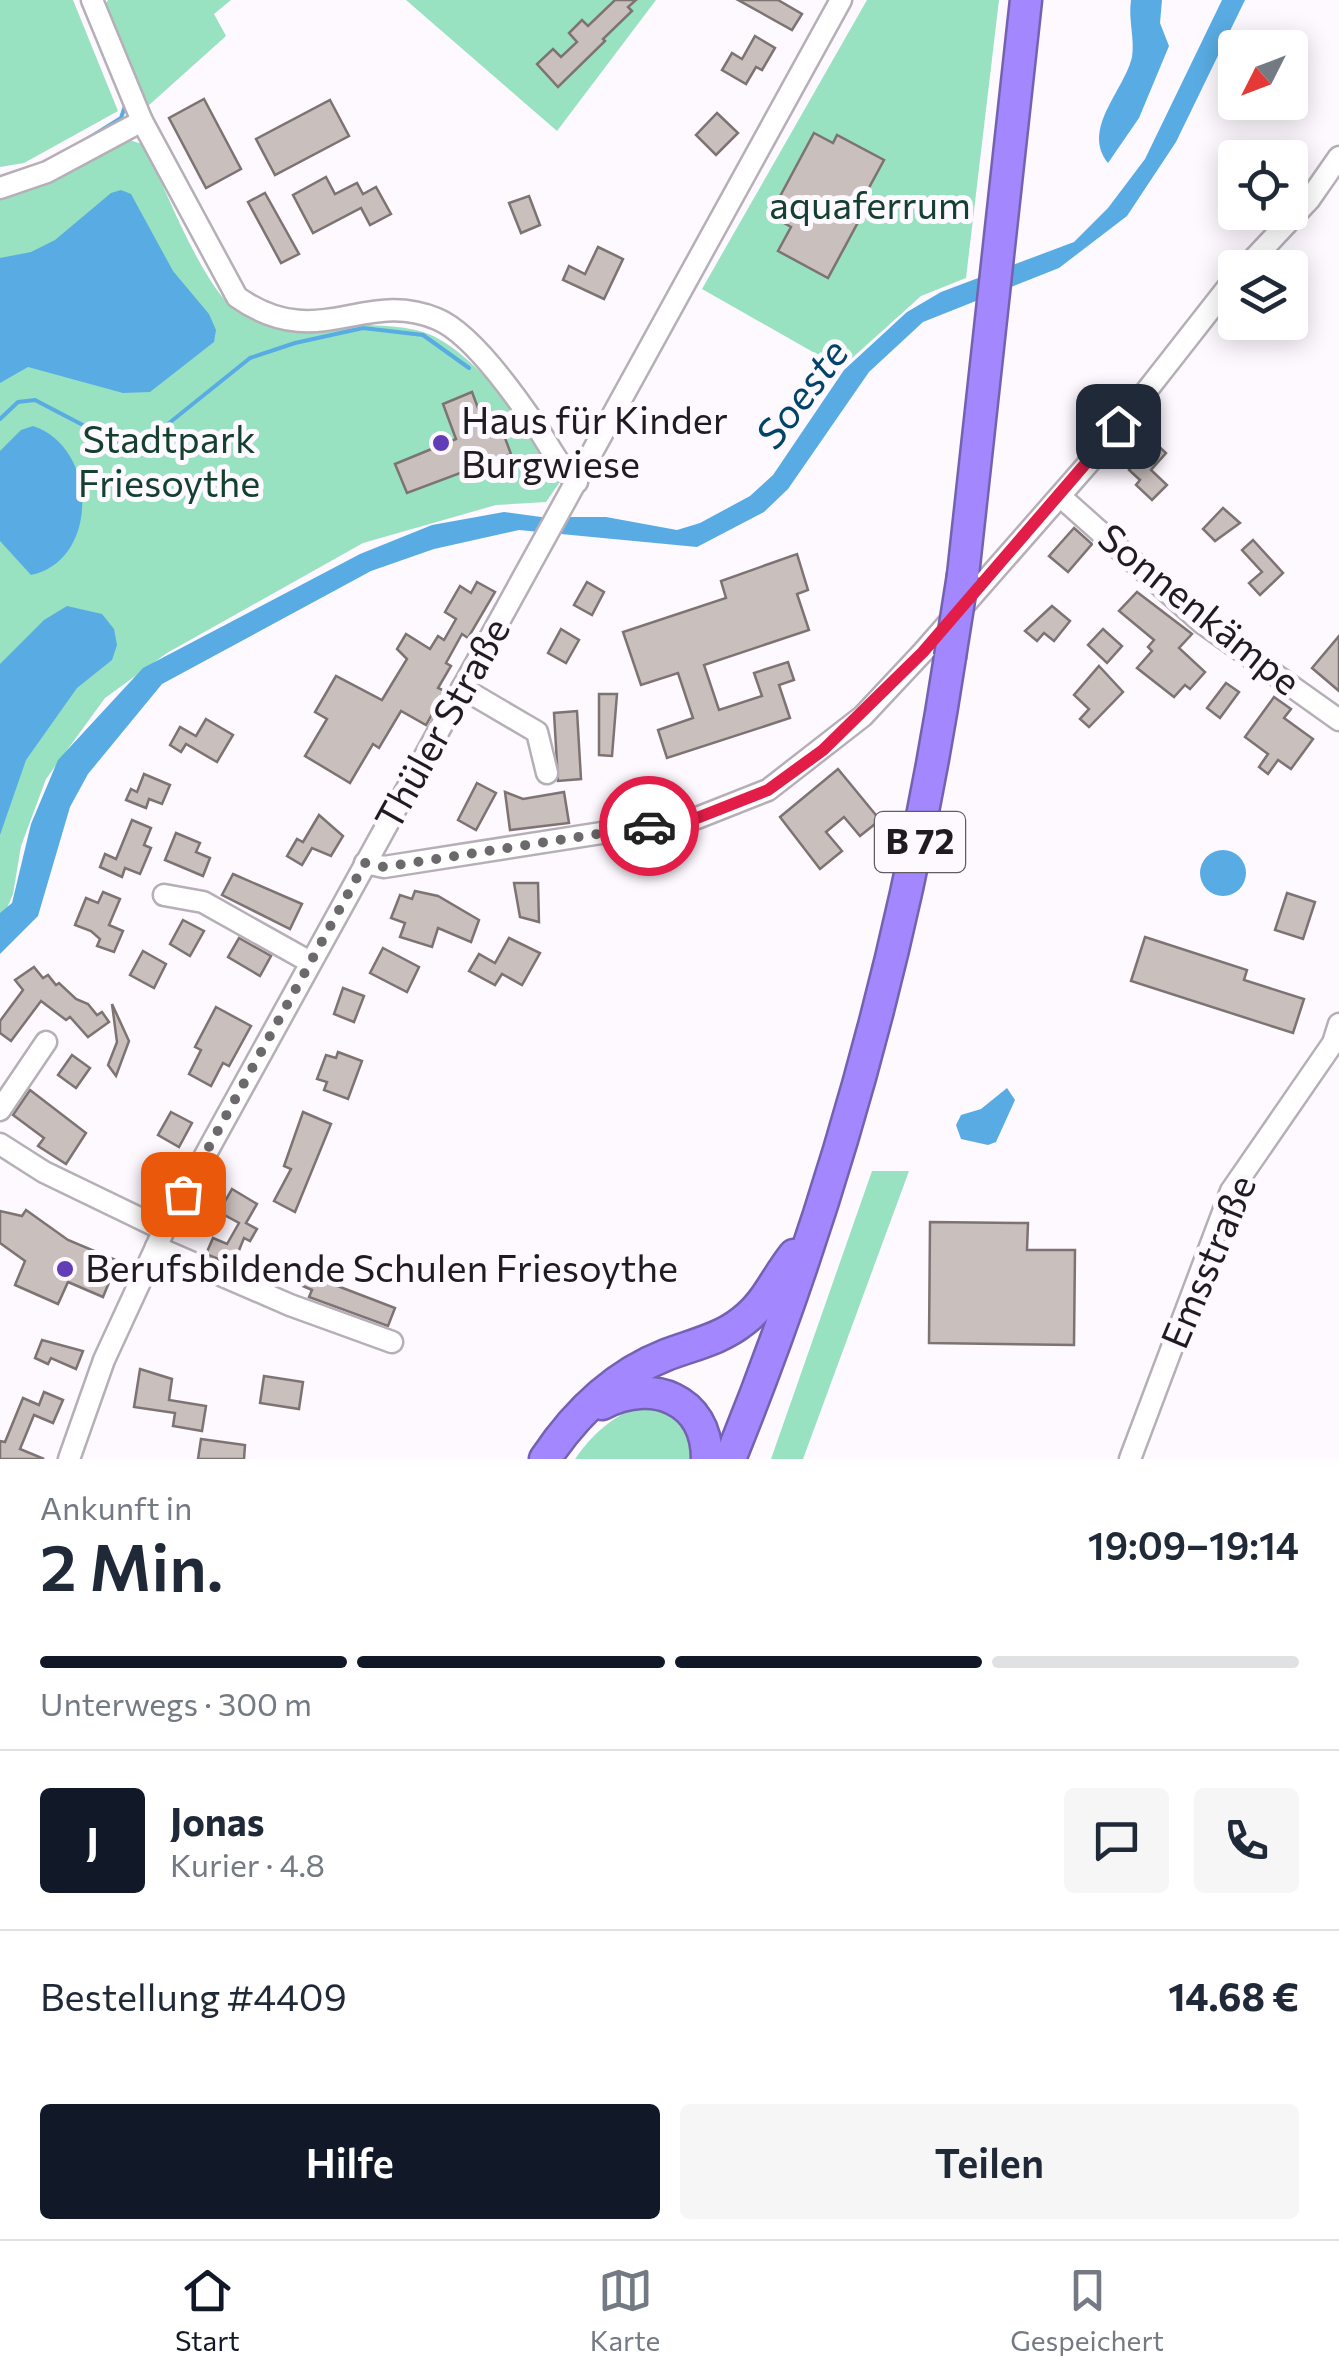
<!DOCTYPE html>
<html lang="de">
<meta charset="utf-8">
<style>
:root{--surface:#fff;--page:#f6f6f7;--text:#1f2937;--muted:#747a83;--line:#e0e1e3;--accent:#111827}
body{margin:0;font-family:Commissioner,sans-serif;background:var(--page);color:var(--text);height:100vh;display:flex;flex-direction:column;font-size:38px;white-space:nowrap}
*{box-sizing:border-box;margin:0}
p{font-size:32px;color:var(--muted)}
.icon{flex:none;width:55px;height:55px;fill:none;stroke:currentColor;stroke-width:2;stroke-linecap:round;stroke-linejoin:round}
.map{position:relative;height:1459px;overflow:hidden}
.details{display:flex;flex-direction:column;background:var(--surface);flex:1}
.details>*{flex:none}
.needle{width:65px;rotate:228deg}
.fabs{position:absolute;left:1218px;top:30px;display:grid;gap:20px}
.fabs a{display:grid;place-items:center;width:90px;height:90px;border-radius:10px;background:var(--surface);box-shadow:0 5px 25px #0003;font-size:50px}
.pin{position:absolute;display:grid;place-items:center;width:85px;height:85px;color:#fff;margin:-42px;border-radius:20px;box-shadow:0 5px 15px #0006}
.courier{position:absolute;display:grid;place-items:center;width:100px;height:100px;margin:-50px;border:8px solid #e11d48;border-radius:50%;background:#fff;color:#222;box-shadow:0 2px 12px #0007}
.head em{font-style:normal;font-weight:600}
.head div{display:flex;flex-direction:column-reverse}
.head{display:flex;align-items:center;justify-content:space-between;height:170px;padding:0 40px}
h1{font-size:65px;font-weight:600;line-height:75px}
.bar{display:grid;grid-template-columns:repeat(4,1fr);gap:15px 10px;align-content:center;height:120px;padding:0 40px}
.bar i{height:12px;border-radius:8px;background:var(--line)}
.bar .active{background:var(--accent)}
.bar p{grid-column:span 4}
.line{display:flex;align-items:center;gap:25px;padding:0 40px;border-top:2px solid var(--line)}
.line div{flex:1}
.round{display:grid;place-items:center;flex:none;width:105px;height:105px;border-radius:10px;background:var(--page)}
.button{display:flex;gap:20px;margin-top:auto;padding:20px 40px}
.button a{flex:1;height:115px;border-radius:10px;background:var(--accent);color:#fff;font-size:40px;font-weight:600;line-height:115px;text-align:center}
.button a+a{background:var(--page);color:var(--text)}
.dock{display:flex;justify-content:space-around;align-items:center;height:140px;border-top:2px solid var(--line);background:var(--surface);font-size:28px;color:var(--muted)}
.dock a{display:grid;justify-items:center;gap:5px}
.dock .active{color:var(--accent)}
.map>svg:first-child{display:block}
.green{fill:#98e1c1}
.water{fill:#59ace3}
.lines{fill:none;stroke-linecap:round;stroke-linejoin:round}
.stream{stroke:#59ace3;stroke-width:4}
.building{fill:#c9bfbd;stroke:#7d7372;stroke-width:2.5}
.minor-casing{stroke:#b6afb7;stroke-width:25}
.highway-casing{stroke:#7462b0;stroke-width:35}
.minor{stroke:#fff;stroke-width:20}
.highway{stroke:#a287fe;stroke-width:30}
.highway-bridge-casing{stroke:#7462b0;stroke-width:35;stroke-linecap:butt}
.highway-bridge{stroke:#a287fe;stroke-width:30}
.done{stroke:#6c696d;stroke-width:10;stroke-dasharray:0 18}
.route{stroke:#e11d48;stroke-width:12}
.poi-dot{fill:#613eb7;stroke:#fef9ff;stroke-width:4}
.labels{text-anchor:middle;stroke-width:10;stroke-linejoin:round;paint-order:stroke}
.shield{fill:#fef9ff;stroke:#615e62;stroke-width:2.5}
.shield-label{font-size:35px;font-weight:bold;fill:#1e1c1f}
.park-label{font-size:38px;fill:#13402f;stroke:#fef9ff}
.poi-label{font-size:38px;fill:#1e1c1f;stroke:#fef9ff;text-anchor:start}
.street-label{font-size:38px;fill:#1e1c1f;stroke:#fef9ff}
.water-label{font-size:40px;font-style:italic;fill:#004569;stroke:#fef9ff}
</style>
<div class="map">
<svg width="1339" height="1459" viewBox="0 0 1339 1459">
<rect width="100%" height="100%" fill="#fef9ff"/>
<g class="green">
<polygon points="0,0 73,0 118,111 24,163 0,167"/>
<polygon points="108,0 231,0 214,14 226,36 148,106 105,5"/>
<polygon points="406,0 656,0 557,131"/>
<polygon points="867,0 999,0 966,278 921,296 841,368 702,289"/>
<path d="M120,137L145,145C163,184 203,288 237,311C279,339 323,323 370,325C386,326 408,327 423,332C474,348 535,435 562,479L546,502L496,505L363,543L167,653L105,698L46,779L21,846L13,894L0,925V194Z"/>
<polygon points="872,1171 909,1171 803,1459 771,1459"/>
<path d="M642,1405C670,1414 697,1424 694,1459H575C592,1434 613,1416 642,1405Z"/>
</g>
<g class="water">
<path d="M1131,0H1162L1160,23L1169,46L1139,118L1108,163C1081,129 1124,91 1132,57C1135,39 1128,19 1131,0Z"/>
<polygon points="1222,0 1245,0 1176,142 1127,216 1059,268 923,322 869,372 788,489 764,512 697,547 519,530 434,549 371,571 162,684 88,774 70,807 38,916 0,954 0,913 12,903 31,824 58,760 143,668 360,554 432,525 504,512 541,517 606,517 677,530 700,523 750,496 773,475 844,370 907,312 941,292 1074,242 1108,208 1145,159"/>
<polygon points="121,190 131,194 173,271 209,314 216,330 214,342 150,392 123,393 28,367 0,383 0,258 31,252 55,240 111,193"/>
<path d="M33,426C99,448 99,561 31,575L0,541V451L21,430Z"/>
<polygon points="67,606 102,614 114,629 117,645 112,660 77,688 26,760 0,835 0,664 44,620"/>
<circle cx="1223" cy="873" r="23"/>
<polygon points="1007,1088 1015,1100 996,1142 988,1145 961,1139 956,1125 961,1115 981,1109"/>
</g>
<g class="lines">
<g class="stream">
<polyline points="81,143 121,118 125,106"/>
<polyline points="0,419 18,402 35,400 121,445 143,444 250,358 295,343 363,328 423,335 469,368"/>
</g>
</g>
<g class="building">
<polygon points="615,0 636,0 628,7 632,11 603,39 605,41 558,87 537,64 553,49 561,57 577,42 569,33 582,20 588,26"/>
<polygon points="738,0 778,0 802,14 792,30"/>
<polygon points="755,36 775,48 762,70 756,67 746,84 722,70 732,53 742,59"/>
<polygon points="204,99 241,169 206,188 169,118"/>
<polygon points="330,100 349,136 275,175 256,139"/>
<polygon points="717,113 738,133 716,155 696,135"/>
<polygon points="814,133 833,143 837,135 884,160 864,197 870,200 828,278 778,251 791,227 770,215"/>
<polygon points="326,177 335,194 357,183 363,194 376,187 391,214 370,225 361,208 313,233 293,195"/>
<polygon points="265,193 299,254 281,263 248,202"/>
<polygon points="529,196 540,225 521,233 509,203"/>
<polygon points="598,247 623,259 604,299 563,280 569,266 585,274"/>
<polygon points="472,392 485,427 499,422 511,454 407,493 395,464 456,439 443,404"/>
<polygon points="1154,442 1166,453 1151,470 1167,485 1152,500 1136,485 1140,480 1129,470"/>
<polygon points="1223,508 1240,523 1215,541 1203,529"/>
<polygon points="1074,528 1092,544 1068,572 1049,556"/>
<polygon points="1253,540 1283,573 1260,595 1249,583 1262,572 1242,550"/>
<polygon points="797,554 808,590 797,594 809,630 704,665 719,710 762,696 754,673 788,662 794,680 779,685 790,718 667,758 658,730 693,718 678,673 641,685 623,632 726,598 721,581"/>
<polygon points="477,582 495,592 468,638 462,634 446,663 451,666 438,688 445,691 426,725 401,711 379,748 373,744 350,783 305,756 327,719 315,712 336,676 382,700 407,659 397,649 406,634 430,649 438,636 444,640 456,619 445,612 460,586 471,593"/>
<polygon points="587,582 604,592 592,615 574,605"/>
<polygon points="1137,592 1192,634 1179,648 1205,672 1190,689 1185,685 1174,697 1137,668 1152,651 1148,647 1154,640 1119,611"/>
<polygon points="1052,606 1070,621 1054,641 1044,633 1037,641 1025,631"/>
<polygon points="561,629 579,640 566,663 548,653"/>
<polygon points="1103,629 1122,646 1107,663 1088,645"/>
<polygon points="1339,636 1339,691 1312,668"/>
<polygon points="1099,666 1123,692 1089,727 1080,719 1089,709 1074,695"/>
<polygon points="1226,683 1239,692 1220,718 1207,708"/>
<polygon points="599,694 617,694 612,756 599,755"/>
<polygon points="1274,697 1291,709 1284,718 1313,739 1291,769 1278,760 1268,774 1259,767 1268,754 1245,737"/>
<polygon points="577,711 581,779 558,781 554,713"/>
<polygon points="206,719 233,735 217,762 186,744 181,752 170,745 180,727 196,736"/>
<polygon points="838,769 880,820 860,836 844,817 826,832 842,851 820,869 780,817"/>
<polygon points="144,774 170,785 162,804 149,799 146,808 126,800 131,789 137,792"/>
<polygon points="477,783 496,793 476,830 458,820"/>
<polygon points="654,784 657,804 615,811 612,795"/>
<polygon points="505,792 523,799 564,792 569,823 510,830"/>
<polygon points="319,815 343,836 331,856 312,848 302,865 287,856 297,839 303,842"/>
<polygon points="132,820 151,828 144,845 151,848 140,874 125,868 122,877 100,867 105,854 116,859"/>
<polygon points="176,833 200,843 196,852 210,858 203,876 165,860"/>
<polygon points="233,874 302,904 290,929 222,895"/>
<polygon points="514,883 538,883 539,922 520,917"/>
<polygon points="415,891 438,896 479,920 471,942 438,928 432,947 400,937 405,923 391,918 400,895 412,899"/>
<polygon points="103,892 120,899 109,925 123,931 114,952 97,946 100,939 91,931 75,925 86,898 98,903"/>
<polygon points="1287,893 1315,902 1303,939 1275,930"/>
<polygon points="183,920 204,931 190,956 170,944"/>
<polygon points="1145,937 1247,970 1244,980 1304,999 1293,1033 1131,981"/>
<polygon points="239,938 271,956 260,976 228,957"/>
<polygon points="509,938 540,953 522,985 502,974 495,985 469,971 479,954 495,963"/>
<polygon points="383,948 419,967 407,992 370,973"/>
<polygon points="143,951 166,964 154,988 130,975"/>
<polygon points="34,967 43,978 48,975 56,985 59,983 76,999 88,1004 97,1015 102,1012 109,1022 88,1037 70,1017 66,1020 41,1001 11,1041 0,1033 0,1021 23,990 15,980"/>
<polygon points="343,988 364,996 354,1022 334,1014"/>
<polygon points="112,1004 129,1041 116,1076 108,1065 117,1042"/>
<polygon points="216,1007 251,1026 229,1066 223,1063 211,1086 189,1074 201,1050 195,1047"/>
<polygon points="338,1052 362,1061 348,1099 324,1090 327,1082 317,1079 326,1055 336,1058"/>
<polygon points="72,1055 90,1068 76,1088 58,1075"/>
<polygon points="30,1090 86,1133 66,1164 38,1146 44,1138 13,1115"/>
<polygon points="171,1112 192,1123 179,1147 158,1135"/>
<polygon points="303,1112 331,1124 295,1212 274,1201 291,1169 284,1166"/>
<polygon points="232,1189 257,1204 246,1223 257,1229 250,1241 244,1238 233,1265 206,1254 213,1238 227,1244 239,1223 219,1212"/>
<polygon points="26,1210 68,1240 118,1261 103,1297 68,1282 58,1304 15,1285 25,1261 0,1243 0,1211 22,1216"/>
<polygon points="930,1222 1028,1223 1027,1250 1075,1250 1074,1345 929,1343"/>
<polygon points="286,1260 303,1267 301,1272 395,1308 388,1326 309,1297 312,1290 280,1276"/>
<polygon points="42,1340 83,1351 76,1369 51,1358 48,1364 35,1358"/>
<polygon points="140,1369 172,1379 169,1400 206,1406 202,1431 173,1426 175,1413 134,1407"/>
<polygon points="264,1376 303,1382 299,1409 260,1403"/>
<polygon points="44,1392 63,1400 53,1423 34,1415 20,1449 44,1459 0,1459 0,1441 5,1442 23,1398 39,1405"/>
<polygon points="201,1439 245,1445 244,1459 198,1459"/>
</g>
<g class="lines">
<g class="minor-casing">
<g id="minor">
<path d="M92,0L142,121L237,297C318,354 364,288 437,319C471,333 515,395 536,426C549,444 559,468 577,482"/>
<polyline points="0,188 47,172 142,121"/>
<polyline points="1245,268 1309,200 1339,157"/>
<polyline points="1061,497 1201,622 1339,720"/>
<polyline points="462,688 537,732 547,773"/>
<polyline points="365,863 384,867 697,818 768,790 863,716 923,652 1101,449 1235,278"/>
<polyline points="164,895 203,902 310,962"/>
<polyline points="0,1110 46,1042"/>
<polyline points="0,1144 44,1172 164,1230"/>
<polyline points="156,1247 290,1305 392,1342"/>
<polyline points="69,1459 104,1360 164,1230 841,0"/>
<polyline points="1130,1459 1231,1191 1333,1043 1339,1024"/>
</g>
</g>
<g class="highway-casing">
<g id="highway">
<polyline points="963,575 1026,0"/>
<path d="M602,1404C651,1378 707,1398 707,1459"/>
<path d="M545,1459C575,1414 615,1375 666,1355C692,1345 721,1339 743,1321C767,1303 776,1277 794,1255"/>
<path d="M730,1459C835,1200 908,933 950,657"/>
</g>
</g>
<use href="#minor" class="minor"/>
<use href="#highway" class="highway"/>
<g class="highway-bridge-casing">
<polyline id="highway-bridge" points="950,657 963,575"/>
</g>
<use href="#highway-bridge" class="highway-bridge"/>
</g>
<g class="lines">
<polyline class="done" points="183,1194 365,863 384,867 649,826"/>
<polyline class="route" points="649,826 697,818 768,790 823,750 923,652 1118,426"/>
</g>
<g class="poi-dot">
<circle cx="441" cy="443" r="10"/>
<circle cx="65" cy="1269" r="10"/>
</g>
<g class="labels">
<rect class="shield" x="875" y="812" width="90" height="60" rx="8"/>
<g class="shield-label">
<text x="920" y="854">B 72</text>
</g>
<g class="park-label">
<text x="870" y="219">aquaferrum</text>
<text x="169" y="453">Stadtpark<tspan x="169" dy="44">Friesoythe</tspan></text>
</g>
<g class="poi-label">
<text x="461" y="434">Haus für Kinder<tspan x="461" dy="44">Burgwiese</tspan></text>
<text x="85" y="1282">Berufsbildende Schulen Friesoythe</text>
</g>
<g class="street-label">
<text transform="translate(1199 610) rotate(39)" y="13">Sonnenkämpe</text>
<text transform="translate(443 724) rotate(-61)" y="13">Thüler Straße</text>
<text transform="translate(1209 1262) rotate(-67)" y="13">Emsstraße</text>
</g>
<g class="water-label">
<text transform="translate(802 394) rotate(-53)" y="14">Soeste</text>
</g>
</g>
</svg>
<div class="fabs">
<a><svg class="needle" viewBox="-14 -14 28 28"><path d="M0-13l5 13h-10z" fill="#e53935"/><path d="M0 13l5-13h-10z" fill="#747a83"/></svg></a>
<a><svg class="icon" aria-label="locate" viewBox="0 0 24 24"><circle cx="12" cy="12" r="6"/><path d="M12 2v4M12 18v4M2 12h4M18 12h4"/></svg></a>
<a><svg class="icon" aria-label="layers" viewBox="0 0 24 24"><path d="M12 4l9 5-9 5-9-5zM3 14l9 5 9-5"/></svg></a>
</div>
<div class="pin" style="left:183px;top:1194px;background:#ea580c"><svg class="icon" aria-label="bag" viewBox="0 0 24 24"><path d="M5 8h14l-1 12H6zM9 8a3 3 0 0 1 6 0"/></svg></div>
<div class="pin" style="left:1118px;top:426px;background:#1f2937"><svg class="icon" aria-label="home" viewBox="0 0 24 24"><path d="M3 11l9-7 9 7M6 9v11h12V9"/></svg></div>
<div class="courier" style="left:649px;top:826px"><svg class="icon" aria-label="car" viewBox="0 0 24 24"><path d="M5 17H2v-5l4-1 3-4h7l3 4 3 1v5h-3M9 17h6M6 11h13"/><circle cx="7" cy="17" r="2"/><circle cx="17" cy="17" r="2"/></svg></div>
</div>
<section class="details">
<div class="head"><div><h1>2 Min.</h1><p>Ankunft in</p></div><em>19:09–19:14</em></div>
<div class="bar"><i class="active"></i><i class="active"></i><i class="active"></i><i></i><p>Unterwegs · 300 m</p></div>
<div class="line" style="height:180px"><b class="round" style="background:var(--accent);color:#fff">J</b><div><b>Jonas</b><p>Kurier · 4.8</p></div><a class="round"><svg class="icon" aria-label="chat" viewBox="0 0 24 24"><path d="M4 5h16v11H9l-5 4z"/></svg></a><a class="round"><svg class="icon" aria-label="phone" viewBox="0 0 24 24"><path d="M5 4h4l2 5-3 2q2 4 5 5l2-3 5 2v4C11 20 4 13 5 4z"/></svg></a></div>
<div class="line" style="height:130px"><div>Bestellung #4409</div><b>14.68 €</b></div>
<div class="button"><a>Hilfe</a><a>Teilen</a></div>
</section>
<nav class="dock">
<a class="active"><svg class="icon" aria-label="home" viewBox="0 0 24 24"><path d="M3 11l9-7 9 7M6 9v11h12V9"/></svg>Start</a>
<a><svg class="icon" aria-label="map" viewBox="0 0 24 24"><path d="M3 6l6-2 6 2 6-2v14l-6 2-6-2-6 2zM9 4v14M15 6v14"/></svg>Karte</a>
<a><svg class="icon" aria-label="saved" viewBox="0 0 24 24"><path d="M7 4h10v16l-5-4-5 4z"/></svg>Gespeichert</a>
</nav>
